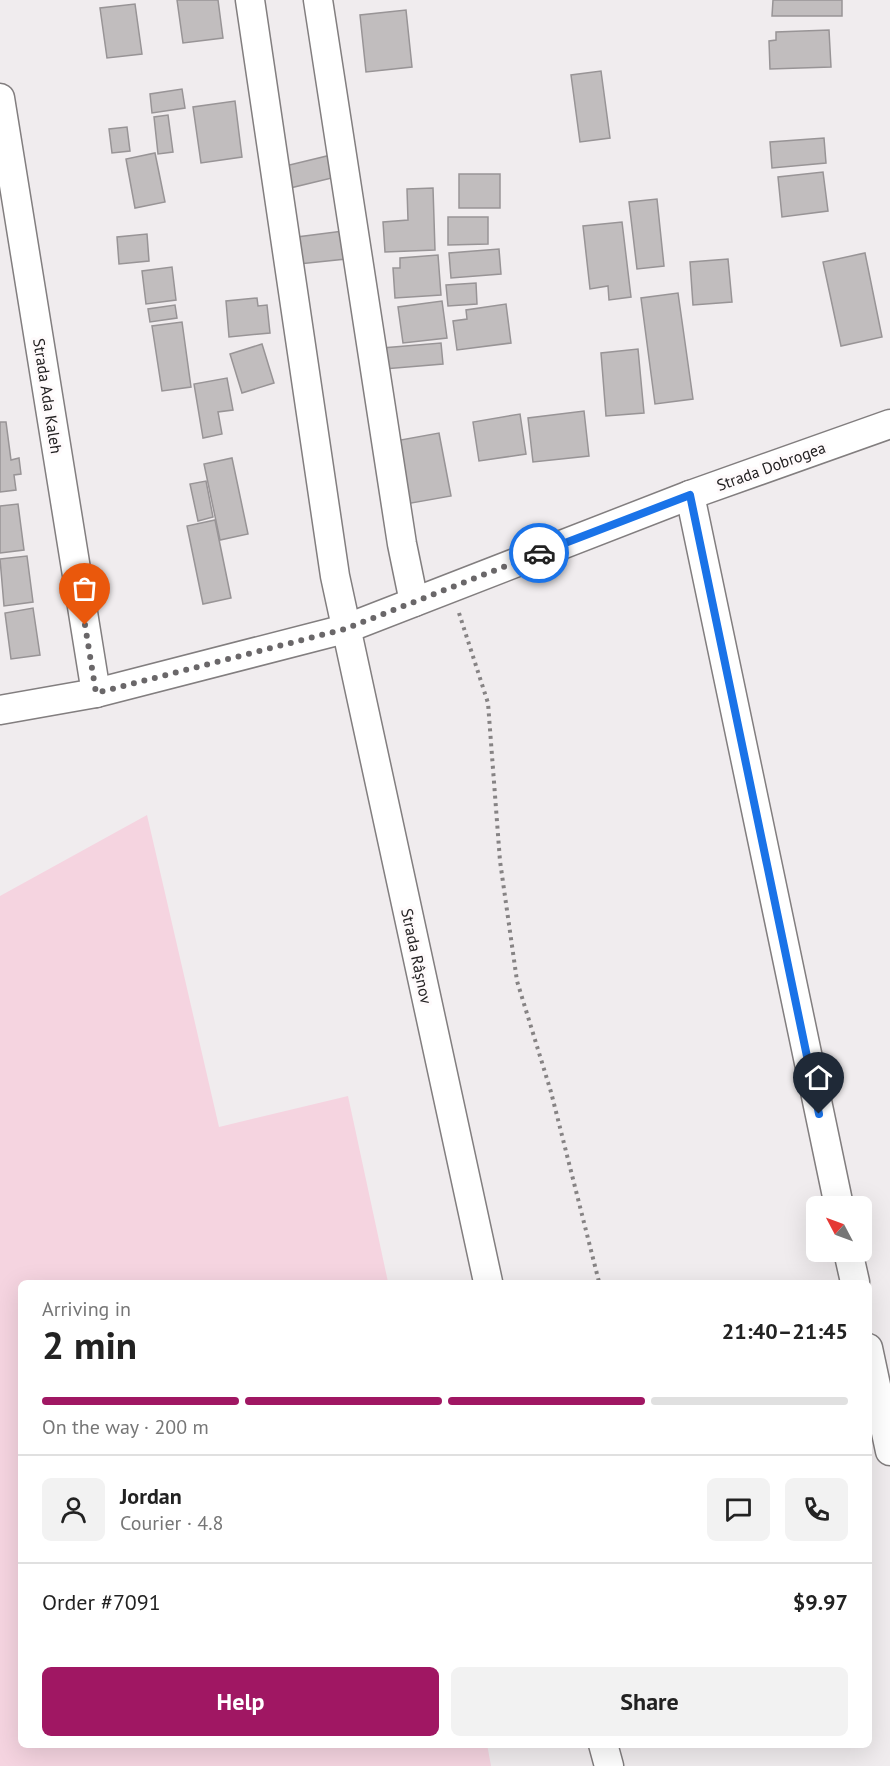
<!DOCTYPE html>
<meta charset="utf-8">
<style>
:root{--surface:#fff;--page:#f2f2f2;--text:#222;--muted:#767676;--line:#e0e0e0;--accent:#a01763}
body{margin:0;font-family:"PT Sans",sans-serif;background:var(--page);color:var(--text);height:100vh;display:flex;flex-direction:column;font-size:22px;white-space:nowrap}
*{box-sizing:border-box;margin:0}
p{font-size:20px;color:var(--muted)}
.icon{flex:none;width:33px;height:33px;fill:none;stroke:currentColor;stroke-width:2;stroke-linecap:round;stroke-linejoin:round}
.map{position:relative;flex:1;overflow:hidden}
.sheet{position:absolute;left:18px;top:1280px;width:854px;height:468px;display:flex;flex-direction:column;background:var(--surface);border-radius:9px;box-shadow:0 6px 24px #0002}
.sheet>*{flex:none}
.needle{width:39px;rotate:311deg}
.controls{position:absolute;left:806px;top:1196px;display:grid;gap:12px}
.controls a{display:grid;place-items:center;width:66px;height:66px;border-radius:9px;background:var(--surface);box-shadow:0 6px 24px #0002;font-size:30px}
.pin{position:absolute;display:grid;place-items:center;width:51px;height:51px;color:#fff;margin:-62px -26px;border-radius:50% 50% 50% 0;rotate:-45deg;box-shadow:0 0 6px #0007}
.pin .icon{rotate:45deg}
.courier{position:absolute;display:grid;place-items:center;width:60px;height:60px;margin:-30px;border:4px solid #1a73e8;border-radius:50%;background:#fff;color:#222;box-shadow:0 2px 8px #0007}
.headline em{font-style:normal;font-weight:800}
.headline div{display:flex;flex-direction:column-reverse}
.headline{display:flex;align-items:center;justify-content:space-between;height:102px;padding:0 24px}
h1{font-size:39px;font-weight:800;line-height:45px}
.bar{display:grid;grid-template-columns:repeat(4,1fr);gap:9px 6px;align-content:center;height:72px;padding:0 24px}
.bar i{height:8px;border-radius:4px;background:var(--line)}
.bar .current{background:var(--accent)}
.bar p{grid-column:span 4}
.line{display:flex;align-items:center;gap:15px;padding:0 24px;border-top:2px solid var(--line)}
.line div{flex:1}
.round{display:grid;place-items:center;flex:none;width:63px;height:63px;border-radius:9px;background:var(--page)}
.button{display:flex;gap:12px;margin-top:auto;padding:12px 24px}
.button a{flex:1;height:69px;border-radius:9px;background:var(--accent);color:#fff;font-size:24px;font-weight:800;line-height:69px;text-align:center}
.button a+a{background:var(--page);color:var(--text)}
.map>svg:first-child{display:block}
.green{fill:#f5d4e0}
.building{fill:#c1bdbe;stroke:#989496;stroke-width:1.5}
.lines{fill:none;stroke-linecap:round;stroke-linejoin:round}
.minor-casing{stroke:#827e7f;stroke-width:31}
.path{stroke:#868384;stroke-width:4;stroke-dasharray:3 4.5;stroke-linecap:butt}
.minor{stroke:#fff;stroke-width:28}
.done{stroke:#6a6769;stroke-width:6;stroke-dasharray:0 10.8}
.route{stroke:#1a73e8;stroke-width:8}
.labels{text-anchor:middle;stroke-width:6;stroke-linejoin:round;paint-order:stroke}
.street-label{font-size:16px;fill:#222021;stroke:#fefafb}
</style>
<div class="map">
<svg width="890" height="1766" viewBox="0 0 890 1766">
<rect width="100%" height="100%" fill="#f0ecee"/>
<polygon class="green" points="147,815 219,1127 348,1096 388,1282 21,1282 21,1744 487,1744 491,1766 0,1766 0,896"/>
<g class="building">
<polygon points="177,0 218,0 223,38 183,43"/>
<polygon points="773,0 842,0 842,16 772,16"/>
<polygon points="135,4 142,54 107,58 100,8"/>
<polygon points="406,10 412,67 366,72 360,15"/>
<polygon points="829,30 831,67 770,69 769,41 776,40 776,32"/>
<polygon points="601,71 610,138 580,142 571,75"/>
<polygon points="182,89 185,108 152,113 150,94"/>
<polygon points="235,101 242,157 201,163 193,107"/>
<polygon points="168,115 173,152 158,154 154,117"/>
<polygon points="127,127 130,151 112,153 109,129"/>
<polygon points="824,138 826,163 772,168 770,142"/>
<polygon points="155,153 165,202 135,208 126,159"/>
<polygon points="331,155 336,177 286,189 281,167"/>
<polygon points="823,172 828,211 782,217 778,177"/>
<rect x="459" y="174" width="41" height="34"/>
<polygon points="433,188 435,250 385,252 383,222 408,220 407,189"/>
<polygon points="657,199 664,266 637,269 629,202"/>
<polygon points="448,217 488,217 488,244 448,245"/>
<polygon points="622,222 631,297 609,300 608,286 590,289 583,226"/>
<polygon points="343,231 346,259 299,264 297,237"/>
<polygon points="147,234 149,261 119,264 117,237"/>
<polygon points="499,249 501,274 451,278 449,253"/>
<polygon points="865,253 882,337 841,346 823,262"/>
<polygon points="438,255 441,295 395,298 393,268 400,268 400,258"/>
<polygon points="728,259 732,302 693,305 690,262"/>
<polygon points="172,267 176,300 146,304 142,271"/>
<polygon points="476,283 477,304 448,306 446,285"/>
<polygon points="678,293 693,399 655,404 641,298"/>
<polygon points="257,298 258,306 267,305 270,333 229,337 226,301"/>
<polygon points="442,301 447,338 403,343 398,307"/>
<polygon points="506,304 511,343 457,350 453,321 467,319 466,310"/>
<polygon points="175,305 177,318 150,322 148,309"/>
<polygon points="182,322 191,387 162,391 152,326"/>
<polygon points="441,343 443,364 384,369 382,348"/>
<polygon points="262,344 274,383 242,393 230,354"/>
<polygon points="638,349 644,413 606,416 601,353"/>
<polygon points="227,378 233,410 218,412 222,434 203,438 194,384"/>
<polygon points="584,411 589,456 533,462 528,418"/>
<polygon points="520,414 526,454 479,461 473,422"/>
<polygon points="0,422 6,422 11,460 19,458 21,474 14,475 16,490 0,492"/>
<polygon points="439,433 451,496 406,504 395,441"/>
<polygon points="232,458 248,534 220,540 204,464"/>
<polygon points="206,481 213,517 198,521 190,484"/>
<polygon points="18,504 24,550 0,553 0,506"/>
<polygon points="215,520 231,598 203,604 187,526"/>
<polygon points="27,556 33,602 4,606 0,559"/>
<polygon points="33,608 40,655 11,659 5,613"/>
</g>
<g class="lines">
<g class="minor-casing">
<g id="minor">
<polyline points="250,0 335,576 488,1282"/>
<polyline points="318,0 402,544 414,602"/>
<polyline points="0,98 96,693"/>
<polyline points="690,495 839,1206"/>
<polyline points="0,710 96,693 345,629 690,495 890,424"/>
<polyline points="848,1251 855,1282"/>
<polyline points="868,1348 890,1451"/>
<polyline points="603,1744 609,1766"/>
</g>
</g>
<polyline class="path" points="459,613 488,703 500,861 517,981 551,1092 599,1282"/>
<use href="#minor" class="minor"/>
</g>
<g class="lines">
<polyline class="done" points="85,625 96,693 345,629 539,553"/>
<polyline class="route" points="539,553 690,495 819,1114"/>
</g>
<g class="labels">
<g class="street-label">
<text transform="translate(48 396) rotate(81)" y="6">Strada Ada Kaleh</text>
<text transform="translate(771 466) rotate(-20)" y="6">Strada Dobrogea</text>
<text transform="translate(417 956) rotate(78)" y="6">Strada Râșnov</text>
</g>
</g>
</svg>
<div class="controls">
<a><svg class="needle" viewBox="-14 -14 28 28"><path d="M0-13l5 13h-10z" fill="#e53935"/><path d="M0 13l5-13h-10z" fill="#767676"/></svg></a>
</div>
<div class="pin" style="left:85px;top:625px;background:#ea580c"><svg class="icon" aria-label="bag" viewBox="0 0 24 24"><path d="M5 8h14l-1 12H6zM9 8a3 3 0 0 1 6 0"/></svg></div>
<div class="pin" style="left:819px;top:1114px;background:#1f2937"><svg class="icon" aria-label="home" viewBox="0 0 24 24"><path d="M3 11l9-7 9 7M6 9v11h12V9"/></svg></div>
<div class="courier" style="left:539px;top:553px"><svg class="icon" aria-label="car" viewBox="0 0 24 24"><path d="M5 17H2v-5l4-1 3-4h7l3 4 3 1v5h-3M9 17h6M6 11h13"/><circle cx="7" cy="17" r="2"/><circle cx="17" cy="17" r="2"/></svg></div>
<section class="sheet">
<div class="headline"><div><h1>2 min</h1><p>Arriving in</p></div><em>21:40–21:45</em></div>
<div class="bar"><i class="current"></i><i class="current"></i><i class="current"></i><i></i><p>On the way · 200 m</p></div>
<div class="line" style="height:108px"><a class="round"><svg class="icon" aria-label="person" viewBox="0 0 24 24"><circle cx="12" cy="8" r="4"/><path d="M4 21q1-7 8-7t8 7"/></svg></a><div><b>Jordan</b><p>Courier · 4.8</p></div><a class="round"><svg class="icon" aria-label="chat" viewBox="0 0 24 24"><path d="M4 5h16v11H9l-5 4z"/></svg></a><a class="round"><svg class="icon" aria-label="phone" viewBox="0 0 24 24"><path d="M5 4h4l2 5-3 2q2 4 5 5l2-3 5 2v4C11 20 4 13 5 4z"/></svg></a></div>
<div class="line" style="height:78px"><div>Order #7091</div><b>$9.97</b></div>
<div class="button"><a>Help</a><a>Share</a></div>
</section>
</div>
